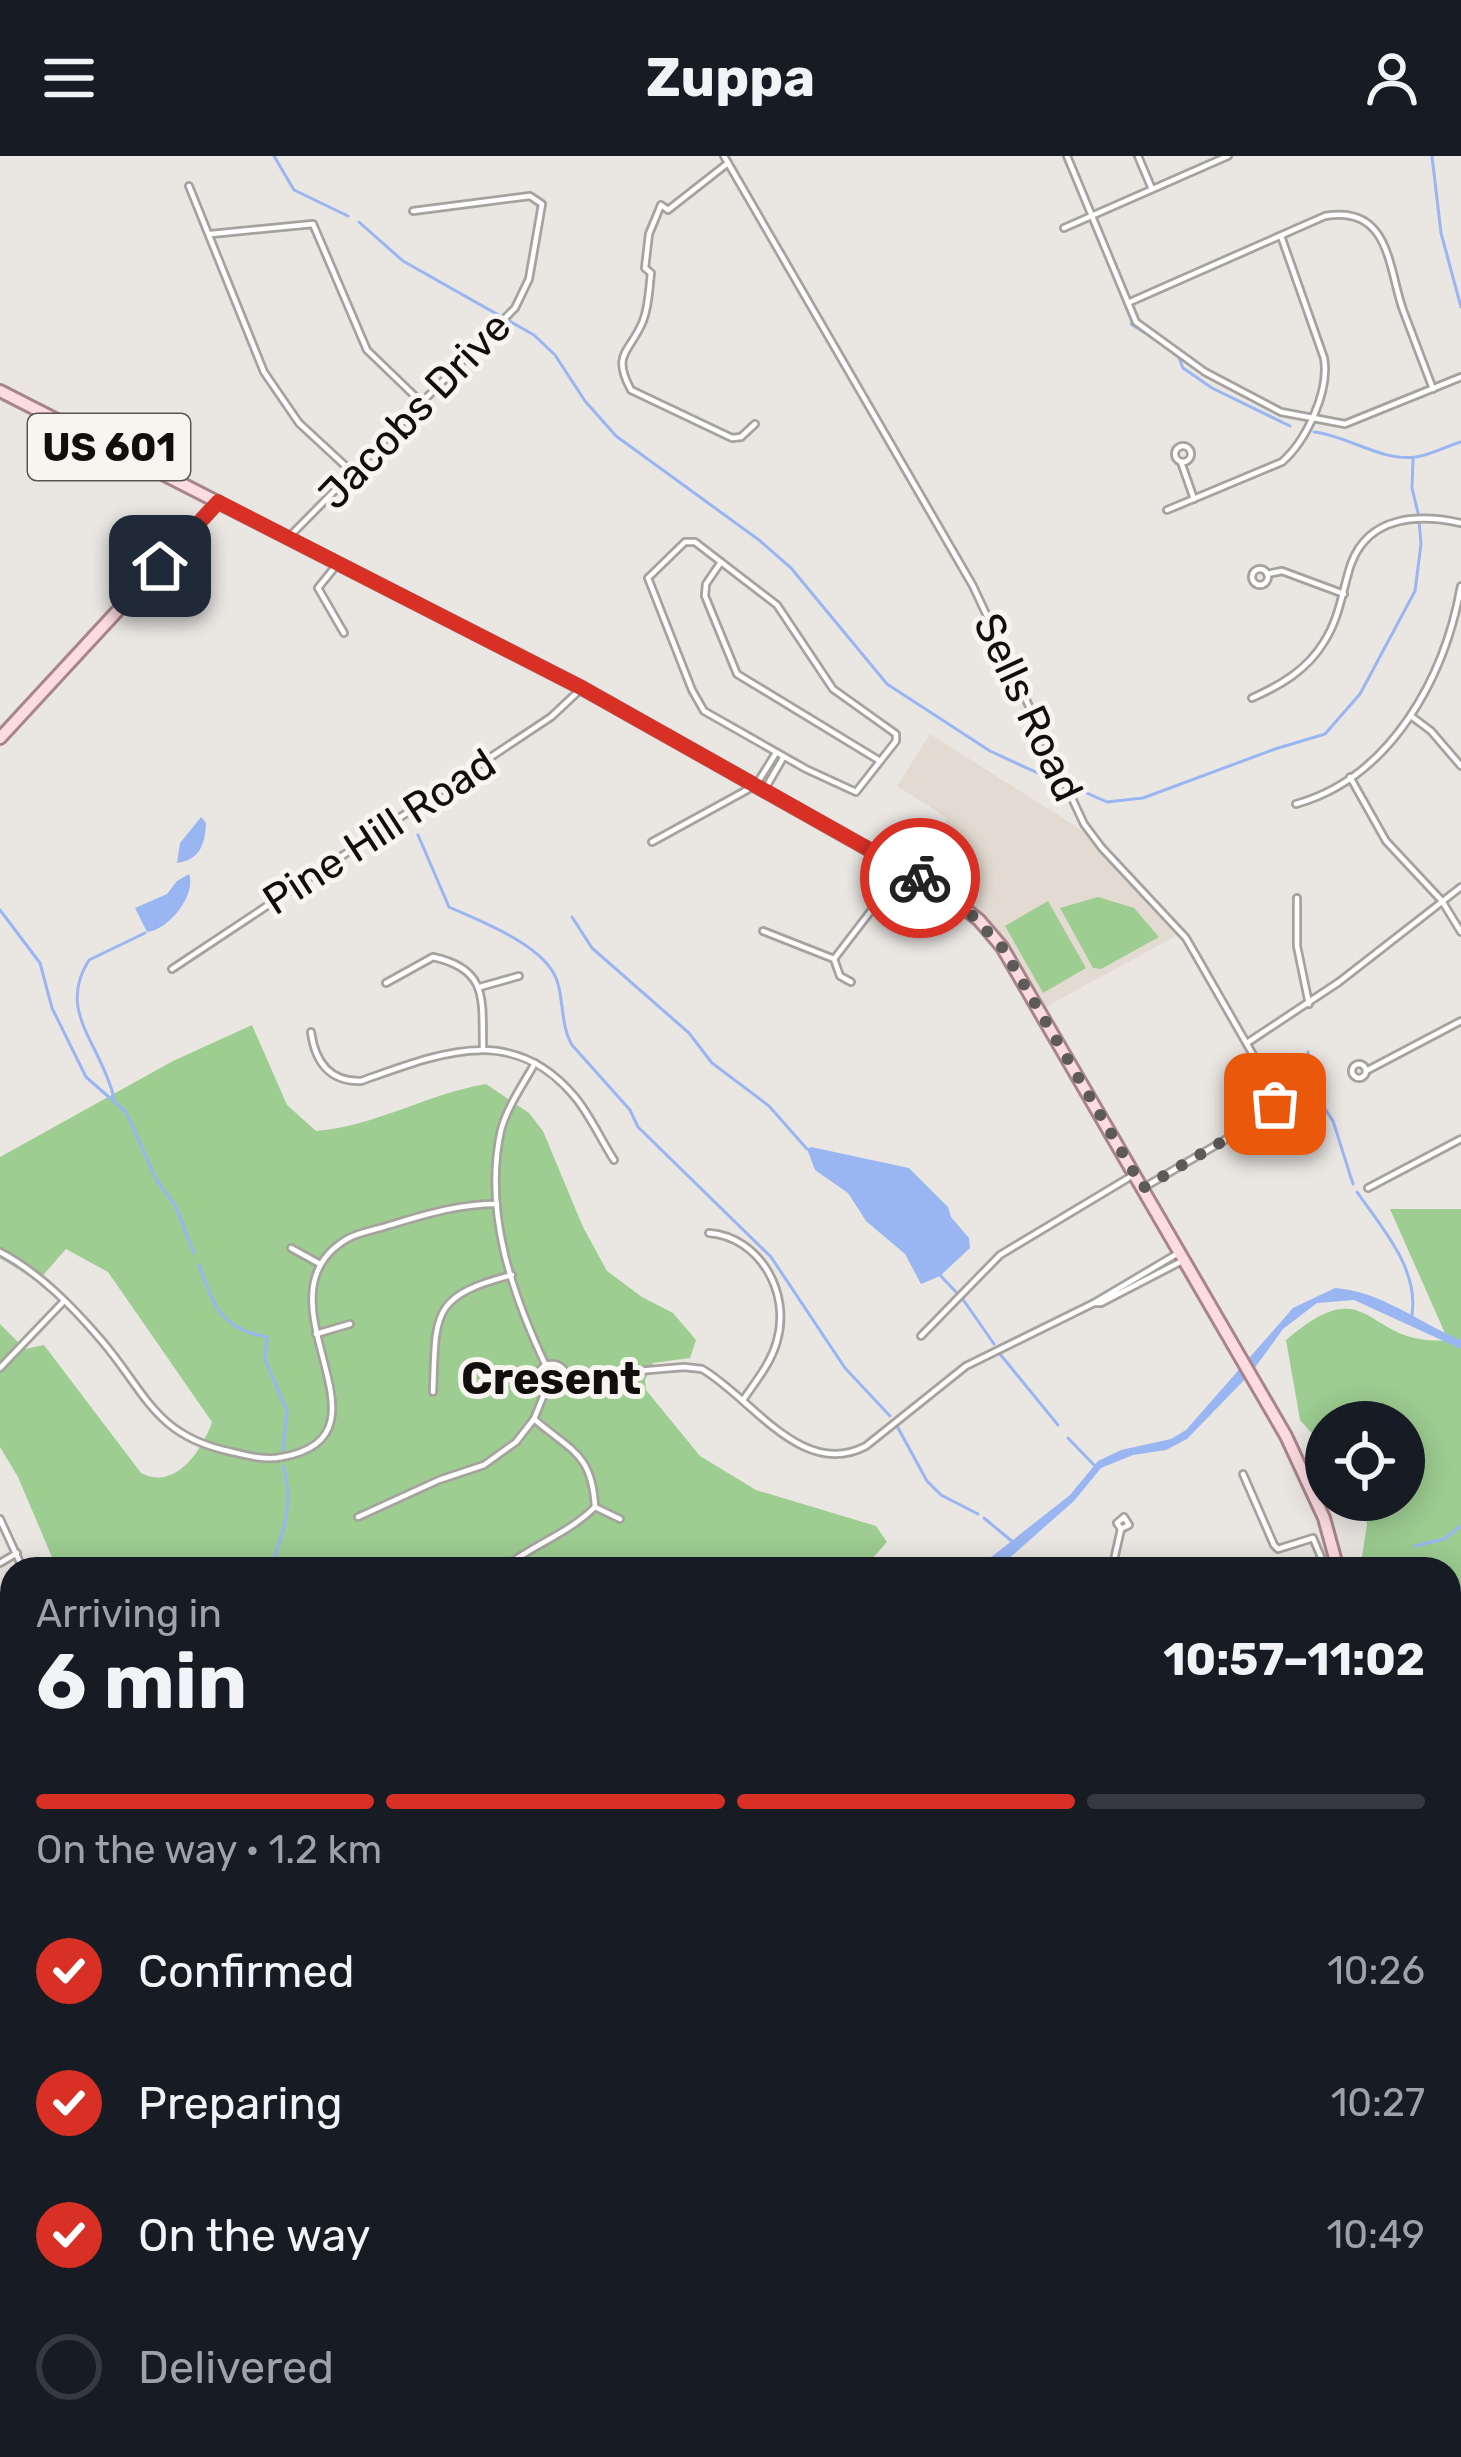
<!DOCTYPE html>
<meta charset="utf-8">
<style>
:root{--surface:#171b24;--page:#20242c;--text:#f1f3f6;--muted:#9ea1a6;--line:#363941;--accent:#d93025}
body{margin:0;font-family:Rubik,sans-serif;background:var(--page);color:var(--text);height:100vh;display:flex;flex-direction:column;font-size:45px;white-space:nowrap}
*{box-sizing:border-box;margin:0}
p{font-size:39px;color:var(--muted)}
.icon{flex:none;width:66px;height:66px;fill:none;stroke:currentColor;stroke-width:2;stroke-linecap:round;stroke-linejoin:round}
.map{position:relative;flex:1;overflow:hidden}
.panel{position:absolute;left:0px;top:1401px;width:1461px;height:900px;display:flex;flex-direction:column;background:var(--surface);border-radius:36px 36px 0 0;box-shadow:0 6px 30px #0003}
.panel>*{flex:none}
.buttons{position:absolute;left:1305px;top:1245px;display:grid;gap:24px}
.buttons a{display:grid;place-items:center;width:120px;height:120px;border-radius:50%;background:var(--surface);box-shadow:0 6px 30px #0003;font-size:60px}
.pin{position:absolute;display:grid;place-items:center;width:102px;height:102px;color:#fff;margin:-51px;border-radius:24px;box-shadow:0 6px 18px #0006}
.courier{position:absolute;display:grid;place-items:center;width:120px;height:120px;margin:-60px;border:9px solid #d93025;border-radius:50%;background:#fff;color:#222;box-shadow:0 3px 15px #0007}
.overview em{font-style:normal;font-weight:700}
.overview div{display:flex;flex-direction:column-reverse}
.overview{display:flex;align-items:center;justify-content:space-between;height:204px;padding:0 36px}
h1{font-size:78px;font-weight:700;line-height:90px}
.bar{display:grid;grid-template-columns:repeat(4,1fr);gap:18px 12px;align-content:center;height:144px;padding:0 36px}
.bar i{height:15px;border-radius:9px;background:var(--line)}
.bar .selected{background:var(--accent)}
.bar p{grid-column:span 4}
ol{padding:0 36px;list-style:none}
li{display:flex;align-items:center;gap:36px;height:132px}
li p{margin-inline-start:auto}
li .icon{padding:12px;border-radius:50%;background:var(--accent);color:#fff;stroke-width:4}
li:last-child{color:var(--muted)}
li i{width:66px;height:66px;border:6px solid var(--line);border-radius:50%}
header{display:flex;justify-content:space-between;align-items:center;height:156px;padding:0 36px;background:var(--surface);font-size:54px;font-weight:700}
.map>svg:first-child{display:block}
.built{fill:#e3dbd1}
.medical{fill:#dfdaf0}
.green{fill:#9dcd91}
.water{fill:#99b6f2}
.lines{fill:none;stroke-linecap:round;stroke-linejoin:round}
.stream{stroke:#99b6f2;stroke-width:3}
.minor-casing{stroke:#a6a39f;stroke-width:10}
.tertiary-casing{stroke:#a6a39f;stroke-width:14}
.secondary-casing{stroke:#a6a39f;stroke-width:15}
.primary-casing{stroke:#a8858a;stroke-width:16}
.minor{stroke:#fff;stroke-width:4.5}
.tertiary{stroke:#fff;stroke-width:8}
.secondary{stroke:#feedf0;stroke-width:9}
.primary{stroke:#fcdce0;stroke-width:10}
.done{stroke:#5c5b59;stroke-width:12;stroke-dasharray:0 21.6}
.route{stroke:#d93025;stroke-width:15}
.labels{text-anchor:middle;stroke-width:10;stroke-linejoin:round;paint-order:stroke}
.shield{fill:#f8f4f0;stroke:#565452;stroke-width:3}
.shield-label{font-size:39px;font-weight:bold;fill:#100f0e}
.street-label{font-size:42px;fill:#100f0e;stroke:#f8f4f0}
.neighbourhood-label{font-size:45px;font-weight:bold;fill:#100f0e;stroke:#f8f4f0}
</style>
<header><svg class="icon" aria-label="menu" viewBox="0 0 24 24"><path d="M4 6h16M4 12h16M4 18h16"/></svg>Zuppa<svg class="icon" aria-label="person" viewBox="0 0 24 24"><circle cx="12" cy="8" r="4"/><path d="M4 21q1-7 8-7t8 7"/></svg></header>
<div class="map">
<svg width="1461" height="2301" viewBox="0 0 1461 2301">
<rect width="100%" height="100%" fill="#eae7e3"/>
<g class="built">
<polygon points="930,578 1083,675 1176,780 1042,853 1002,780 950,731 917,710 947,662 897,630"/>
<polygon points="1449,1511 1461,1524 1461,1741 1449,1746"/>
</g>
<polygon class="medical" points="801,2289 1363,2289 1364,2301 797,2301"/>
<g class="green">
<polygon points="1098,741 1134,752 1159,781 1101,813 1093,812 1060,752"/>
<polygon points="1048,745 1086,812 1043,837 1005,770"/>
<path d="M252,869L287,949L316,975C376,970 427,938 486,928L529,957L543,975L583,1071L607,1115L642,1141L673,1157L696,1184L690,1202L653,1207L645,1224L646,1234L700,1300L756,1334L876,1370L887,1386L863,1413H57L18,1321L0,1291V1168L25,1193L44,1189L141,1317C175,1335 202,1295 212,1266L108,1116L66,1093L38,1125L0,1102V1001L173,905Z"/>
<path d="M1390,1053H1461V1518L1449,1503V1413H1360L1367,1369L1363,1344H1404V1266H1326V1293L1300,1264L1286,1184C1373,1110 1363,1192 1448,1184Z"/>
<polygon points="0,1548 12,1548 12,1605 0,1610"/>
<polygon points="900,2289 929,2289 930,2300 1055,2289 1056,2301 899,2301"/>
</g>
<g class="water">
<path d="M201,661L206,667C205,688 200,704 177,707L180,687Z"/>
<path d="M189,718C197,738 169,774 147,776L135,752L167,738L177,725Z"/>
<polygon points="811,991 909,1012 948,1051 951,1061 969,1082 970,1092 940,1120 921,1128 905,1098 866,1065 848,1037 815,1014 807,993"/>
<path d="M1335,1132C1381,1135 1419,1167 1461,1184V1193L1354,1144L1317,1147L1283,1173L1251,1217L1187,1283L1166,1294L1133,1299L1101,1312L1074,1345L1006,1405L996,1413H976L1070,1339L1098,1305L1121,1294L1171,1283L1186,1274L1293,1152Z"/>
</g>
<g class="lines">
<g class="stream">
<polyline points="274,0 294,34 348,60"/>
<polyline points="1432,0 1441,77 1461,151"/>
<polyline points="359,66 403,105 534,179 555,199 585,245 616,280 759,384 791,412 887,528 990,595 1055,625"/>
<polyline points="1131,168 1177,197 1183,212 1212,232 1290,270"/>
<path d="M1314,276C1346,279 1382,306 1416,301C1431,299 1447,290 1461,286"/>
<polyline points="1413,304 1412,332 1418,357"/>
<polyline points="1071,630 1107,646 1143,642 1275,593 1325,578 1360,538 1415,435 1421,388 1419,364"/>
<path d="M418,679L449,751C480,765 535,786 553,816C565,836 559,867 572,889L630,954L638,971L771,1101L845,1212L890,1260"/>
<polyline points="0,754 40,807 52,852 86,921 126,956 157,1025 175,1049 194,1097"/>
<polyline points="572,761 592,792 689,877 712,907 769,950 807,993"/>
<polyline points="1308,896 1314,936 1333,965 1353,1028"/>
<path d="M114,942C101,887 56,856 89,804L145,777"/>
<path d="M1357,1036C1382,1072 1422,1116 1411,1164"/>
<path d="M199,1109C214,1150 220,1173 267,1181L265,1203L287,1255L283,1294"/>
<polyline points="938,1117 956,1136"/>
<polyline points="962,1142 994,1188"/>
<polyline points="1000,1198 1058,1269"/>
<polyline points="897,1270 927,1325 941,1339 978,1358"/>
<polyline points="1068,1282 1095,1310"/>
<polyline points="984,1362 1014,1387"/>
<polyline points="1415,1390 1444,1383 1461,1370"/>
<path d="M270,1413C283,1378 295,1347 283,1310"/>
<polyline points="0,1544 12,1543"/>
<polyline points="513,2289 518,2301"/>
<polyline points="706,2289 708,2301"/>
</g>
<g class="minor-casing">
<g id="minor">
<polyline points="724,0 973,430 1084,668 1102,692 1186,782 1275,937 1275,948 1264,961 1143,1032"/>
<polyline points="1067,0 1136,166 1205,216 1281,256 1345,268 1461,221"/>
<polyline points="1138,0 1152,33"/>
<path d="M728,7L668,54L661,49L649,78L645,112L651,117C649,133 649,150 643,165C630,197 611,197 631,234L732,282L741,281L755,268"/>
<polyline points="189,30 264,216 299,267 353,317"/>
<polyline points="1064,72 1228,0"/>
<polyline points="211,78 313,68 367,194 422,247"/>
<path d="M1130,146L1325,60C1390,49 1388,111 1403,154C1413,181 1423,207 1433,233"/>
<circle cx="1183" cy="298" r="8"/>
<polyline points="1181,306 1194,343"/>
<path d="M1167,354L1282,306C1306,285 1330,235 1324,202L1281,80"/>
<polyline points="288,382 515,152 529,123 542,48 530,40 413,55"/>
<polygon points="685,386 695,386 777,449 833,533 896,578 896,585 856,636 806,613 704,555 692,534 648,422"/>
<polyline points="721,406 706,428 705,440 737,518 880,605"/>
<polyline points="335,411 318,432 344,477"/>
<circle cx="1260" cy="421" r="8"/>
<polyline points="1267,418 1282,415 1344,438"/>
<path d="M1252,542C1281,529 1307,514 1324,486C1340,461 1342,435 1351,408C1369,359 1419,358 1461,367"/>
<polyline points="1411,560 1431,575 1461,610"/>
<polyline points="1350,621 1386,685 1442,745 1461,776"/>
<polyline points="765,633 783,602"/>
<path d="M1296,648C1392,621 1445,520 1461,430"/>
<polyline points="652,686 756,629 776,597"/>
<polyline points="1297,742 1297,790 1309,848"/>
<polyline points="763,775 834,803 840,820 851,826"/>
<polyline points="834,803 903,713"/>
<polyline points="172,813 551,561 582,532"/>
<path d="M386,827L433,801C489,813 482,844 483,893"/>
<polyline points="480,831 519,820"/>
<path d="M311,876C315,905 329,926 361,925C438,898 512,865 575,941C590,959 601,984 614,1004"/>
<polyline points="1247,887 1339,826 1461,731"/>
<path d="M535,907C524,927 507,951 501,974C483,1055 512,1138 546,1210"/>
<circle cx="1359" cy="915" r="7"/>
<polyline points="1366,915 1461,865"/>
<polyline points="1368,1032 1461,983"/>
<path d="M709,1077C760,1081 791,1137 777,1185C771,1207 756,1225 743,1244"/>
<polyline points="291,1092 320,1108"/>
<path d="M0,1096C40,1117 73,1151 102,1185C146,1237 155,1279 228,1295C245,1299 264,1305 282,1301C406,1279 248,1141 347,1083C359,1076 376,1074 390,1069C427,1058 458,1048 497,1048"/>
<polyline points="1180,1096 1094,1147 1101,1147 1182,1105"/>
<polyline points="316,1178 350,1168"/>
<polyline points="921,1180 1000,1099 1130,1021"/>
<circle cx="552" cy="1223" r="15"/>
<polyline points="0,1212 64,1145"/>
<path d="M567,1221L684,1211L702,1213C752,1242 802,1324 866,1290L966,1210L1094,1147"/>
<path d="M433,1236C436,1158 430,1140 512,1119"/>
<polyline points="1243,1318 1274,1389 1278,1393 1313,1382 1326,1413"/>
<polyline points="595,1351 620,1363"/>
<polyline points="358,1361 439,1324 484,1309 516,1286 534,1263 545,1236"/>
<polygon points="1124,1361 1129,1369 1121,1373 1117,1367"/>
<polyline points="0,1363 23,1413"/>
<polyline points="0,1407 17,1397"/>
<path d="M502,1413C532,1389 568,1378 595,1351C592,1297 571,1295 534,1263"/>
<polyline points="1112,1413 1121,1373"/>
<polyline points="0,1751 12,1750"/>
<polyline points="1449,1810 1461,1806"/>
<polyline points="0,1892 12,1920"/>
<polyline points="1449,1907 1461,1903"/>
<polyline points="0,1943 12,1940"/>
<polyline points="1449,2042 1461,2038"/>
<polyline points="1449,2136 1461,2135"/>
<polyline points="1449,2221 1461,2220"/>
<polyline points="1454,2221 1457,2252"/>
<polyline points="1449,2229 1461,2227"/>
<polyline points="0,2261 12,2264"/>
<polyline points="86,2289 104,2301"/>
<polyline points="239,2289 251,2301"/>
<polyline points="382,2289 395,2301"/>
<polyline points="1459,2291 1460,2301"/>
<polyline points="273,2301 293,2289"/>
<polyline points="439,2301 466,2290"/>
</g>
</g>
<g class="tertiary-casing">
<g id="tertiary">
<polyline points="1449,1965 1461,1964"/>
<polyline points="1370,2289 1372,2301"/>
</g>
</g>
<g class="secondary-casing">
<polyline id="secondary" points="0,2119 12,2117"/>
</g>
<g class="primary-casing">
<g id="primary">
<polyline points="0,235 582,532 939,733 979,764 1002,791 1286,1280 1324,1362 1338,1413"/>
<polyline points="0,582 218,346"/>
<polyline points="1449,1974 1461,2003"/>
</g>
</g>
<use href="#minor" class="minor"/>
<use href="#tertiary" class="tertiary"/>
<use href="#secondary" class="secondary"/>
<use href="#primary" class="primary"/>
</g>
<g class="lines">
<polyline class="done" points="920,722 966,753 1002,791 1143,1032 1264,961 1275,948"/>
<polyline class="route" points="160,410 218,346 582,532 920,722"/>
</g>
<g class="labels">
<rect class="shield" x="28" y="258" width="162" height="66" rx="9"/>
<g class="shield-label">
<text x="109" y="305">US 601</text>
</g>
<g class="street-label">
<text transform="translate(414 254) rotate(-46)" y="15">Jacobs Drive</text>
<text transform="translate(1029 551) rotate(65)" y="15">Sells Road</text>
<text transform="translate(379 675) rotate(-33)" y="15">Pine Hill Road</text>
</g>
<g class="neighbourhood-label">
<text x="551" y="1238">Cresent</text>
</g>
</g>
</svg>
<div class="buttons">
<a><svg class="icon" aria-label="locate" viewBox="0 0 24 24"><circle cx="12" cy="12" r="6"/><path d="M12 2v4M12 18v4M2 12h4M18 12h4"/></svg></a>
</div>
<div class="pin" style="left:1275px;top:948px;background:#ea580c"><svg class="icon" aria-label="bag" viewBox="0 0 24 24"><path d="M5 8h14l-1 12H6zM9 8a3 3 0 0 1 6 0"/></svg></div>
<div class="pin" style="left:160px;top:410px;background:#1f2937"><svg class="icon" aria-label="home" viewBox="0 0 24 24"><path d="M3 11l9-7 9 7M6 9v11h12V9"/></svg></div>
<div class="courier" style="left:920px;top:722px"><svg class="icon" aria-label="bike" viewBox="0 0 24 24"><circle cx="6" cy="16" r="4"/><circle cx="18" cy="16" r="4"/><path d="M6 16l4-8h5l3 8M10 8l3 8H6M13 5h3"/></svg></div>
<section class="panel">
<div class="overview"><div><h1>6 min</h1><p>Arriving in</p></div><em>10:57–11:02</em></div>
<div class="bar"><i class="selected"></i><i class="selected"></i><i class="selected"></i><i></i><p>On the way · 1.2 km</p></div>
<ol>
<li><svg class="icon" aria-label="check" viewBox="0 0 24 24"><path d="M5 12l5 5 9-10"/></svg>Confirmed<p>10:26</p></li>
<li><svg class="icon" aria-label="check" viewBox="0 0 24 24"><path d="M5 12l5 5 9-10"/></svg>Preparing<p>10:27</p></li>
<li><svg class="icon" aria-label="check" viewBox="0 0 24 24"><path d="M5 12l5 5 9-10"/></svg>On the way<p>10:49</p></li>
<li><i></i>Delivered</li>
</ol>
</section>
</div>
